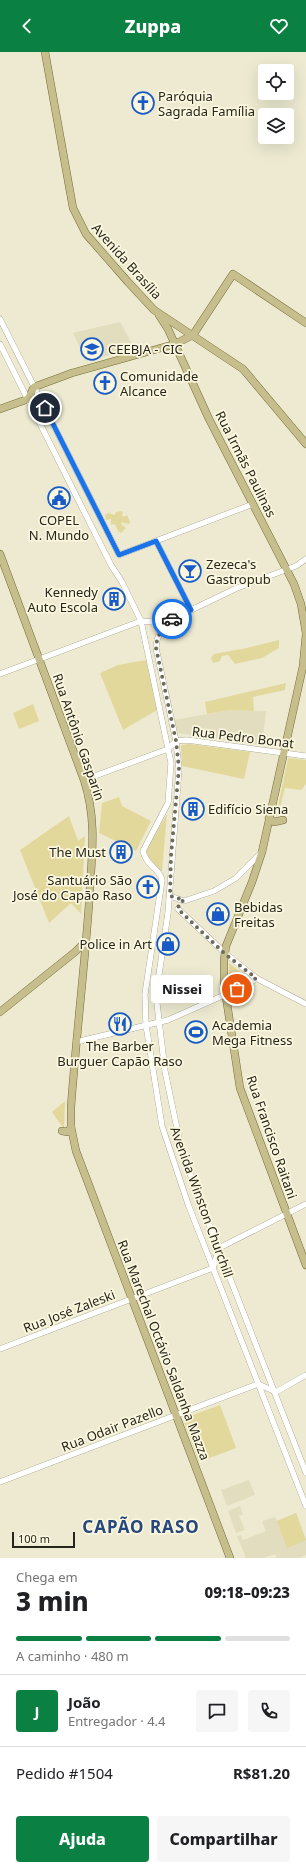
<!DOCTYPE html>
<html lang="pt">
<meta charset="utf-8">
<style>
:root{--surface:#fff;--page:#f6f6f6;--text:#202124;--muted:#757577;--line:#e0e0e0;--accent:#0b8043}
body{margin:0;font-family:"Noto Sans",sans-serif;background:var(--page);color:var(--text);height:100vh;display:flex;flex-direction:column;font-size:15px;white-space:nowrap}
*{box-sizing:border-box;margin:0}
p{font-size:13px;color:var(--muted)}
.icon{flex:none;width:22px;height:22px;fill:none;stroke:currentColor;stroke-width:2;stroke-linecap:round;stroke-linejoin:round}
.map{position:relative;height:1506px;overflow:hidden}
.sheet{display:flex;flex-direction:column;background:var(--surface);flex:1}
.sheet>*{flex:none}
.controls{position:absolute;left:258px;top:12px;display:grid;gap:8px}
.controls a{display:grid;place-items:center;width:36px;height:36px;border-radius:4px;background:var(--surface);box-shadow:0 4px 16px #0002;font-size:20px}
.scale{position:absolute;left:12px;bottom:10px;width:63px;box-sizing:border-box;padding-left:4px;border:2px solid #27261d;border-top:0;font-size:11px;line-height:14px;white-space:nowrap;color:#27261d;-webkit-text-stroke:3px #fbf7de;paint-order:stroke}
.pin{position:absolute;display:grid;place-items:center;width:34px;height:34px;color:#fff;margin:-17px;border:2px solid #fff;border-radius:50%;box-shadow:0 1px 4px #0007}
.courier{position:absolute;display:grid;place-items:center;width:40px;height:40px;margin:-20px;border:3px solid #1a73e8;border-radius:50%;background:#fff;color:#222;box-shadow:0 1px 5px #0007}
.bubble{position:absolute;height:28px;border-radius:4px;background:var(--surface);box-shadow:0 4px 16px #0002;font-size:13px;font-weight:800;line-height:28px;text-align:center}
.headline em{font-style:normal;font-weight:800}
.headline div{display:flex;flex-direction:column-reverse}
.headline{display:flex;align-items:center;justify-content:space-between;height:68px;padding:0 16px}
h1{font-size:26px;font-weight:800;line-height:30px}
.bar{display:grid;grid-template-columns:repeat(4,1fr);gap:6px 4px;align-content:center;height:48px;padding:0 16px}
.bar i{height:5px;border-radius:3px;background:var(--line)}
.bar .selected{background:var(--accent)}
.bar p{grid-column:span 4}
.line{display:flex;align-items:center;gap:10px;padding:0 16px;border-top:1px solid var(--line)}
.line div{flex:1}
.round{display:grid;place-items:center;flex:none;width:42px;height:42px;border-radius:4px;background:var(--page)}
.button{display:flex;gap:8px;margin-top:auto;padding:8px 16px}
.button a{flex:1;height:46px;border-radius:4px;background:var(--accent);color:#fff;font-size:16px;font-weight:800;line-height:46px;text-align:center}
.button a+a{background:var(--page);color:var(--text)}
header{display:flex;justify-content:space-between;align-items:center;height:52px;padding:0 16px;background:var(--accent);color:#fff;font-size:18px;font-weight:800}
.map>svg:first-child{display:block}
.built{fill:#e2ddbe}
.green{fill:#e2d89b}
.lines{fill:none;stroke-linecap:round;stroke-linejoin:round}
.minor-casing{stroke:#8e8b74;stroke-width:6}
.major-casing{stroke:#766c34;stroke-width:8}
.minor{stroke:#fff;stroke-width:5.5}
.major{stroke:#c6be8d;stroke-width:7}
.done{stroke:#6c6b5c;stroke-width:4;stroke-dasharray:0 7.2}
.route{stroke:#1a73e8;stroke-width:5}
.labels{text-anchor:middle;stroke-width:3.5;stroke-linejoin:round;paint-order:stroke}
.poi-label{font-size:13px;fill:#27261d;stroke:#fbf7de;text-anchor:start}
.street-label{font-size:13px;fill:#27261d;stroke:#fbf7de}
.district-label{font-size:17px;font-weight:bold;letter-spacing:1px;fill:#27487e;stroke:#fbf7de}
</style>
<header><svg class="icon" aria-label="back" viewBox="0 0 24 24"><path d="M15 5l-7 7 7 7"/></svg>Zuppa<svg class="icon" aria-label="heart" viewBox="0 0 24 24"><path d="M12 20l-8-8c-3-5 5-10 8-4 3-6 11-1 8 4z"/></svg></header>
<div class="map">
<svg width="306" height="1506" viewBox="0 0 306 1506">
<rect width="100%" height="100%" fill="#edead1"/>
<g class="built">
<polygon points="120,270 135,297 86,309 73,281"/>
<polygon points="230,658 266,659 262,693 178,681 174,668"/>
<polygon points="249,1428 255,1443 227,1454 221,1438"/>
<polygon points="240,1454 243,1462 239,1464 245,1478 236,1481 228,1459"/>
<polygon points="296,1461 306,1488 306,1503 299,1506 277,1506 275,1502 264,1506 246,1506 237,1484 241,1483 243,1488 266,1479 262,1469 275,1465 277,1469"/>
</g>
<g class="green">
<polygon points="121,459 123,460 122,463 124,465 127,463 130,470 129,472 121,470 122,473 126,476 121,481 118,479 115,472 111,473 111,467 106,468 105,463 108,461 115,463 116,460"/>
<polygon points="279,588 279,596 262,606 235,612 228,603 222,604 220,609 213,611 211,606 214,602 247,596"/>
<polygon points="146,608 157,658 123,678 100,621 118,613"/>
<polygon points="286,631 285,638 253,645 254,659 230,658 207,662 205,650"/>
<polygon points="33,652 39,669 19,677 13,661"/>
<polygon points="189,692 250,700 244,727 182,714 181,693"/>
<polygon points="288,706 306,708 306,732 301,738 285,736 278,763 276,764"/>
<polygon points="119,745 122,754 151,769 136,799 99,781 102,751"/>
<path d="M167,762L162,819C154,812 146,807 147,796Z"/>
<polygon points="69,764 78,789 85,784 81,862 71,851 49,871 20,798"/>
<polygon points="229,911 249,927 246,930 229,937"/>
<polygon points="65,1049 64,1077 52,1060"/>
<polygon points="220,1353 236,1396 199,1410 184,1370 187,1365"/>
<polygon points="296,1461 306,1488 287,1496 277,1469"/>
</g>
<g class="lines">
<g class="minor-casing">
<g id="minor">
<polyline points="0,267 119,503"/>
<path d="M0,292L111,513L122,530L141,569L171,711L168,751L143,799C146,814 160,816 162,828L145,942L146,973L162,1074L188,1152L306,1454"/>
<polyline points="156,489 191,558"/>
<polyline points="119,503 253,452"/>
<polyline points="164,571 157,588 156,596 176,689 179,717 168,861 156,943 165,1019 180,1091 194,1134 306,1421"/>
<polyline points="164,571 237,536 296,514 306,507"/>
<polyline points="0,622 141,569 164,571"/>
<polyline points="176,689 187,688 306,704"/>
<polyline points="84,728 168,697 176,689"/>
<polyline points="170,844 184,849 214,839 236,826 261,801"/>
<polyline points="178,857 225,901 256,926 306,952"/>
<polyline points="76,990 168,968 249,932 256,926"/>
<polyline points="219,1196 306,1152"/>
<polyline points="213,1216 219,1196"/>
<polyline points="0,1297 213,1216"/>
<polyline points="0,1430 258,1332 276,1340 306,1323"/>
</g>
</g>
<g class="major-casing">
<g id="major">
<polyline points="45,0 73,156 86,182 128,230 154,258 243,317 306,392"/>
<polyline points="159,263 168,277 209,367 294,532 301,552 306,581"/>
<polyline points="0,357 28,347 34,335 72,321 175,292 193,283 233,222 306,271"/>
<path d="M0,502L84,728C98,771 91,808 89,852C84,920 76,987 71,1055V1075L76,1099L230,1506"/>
<polyline points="306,582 303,614 262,800 252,830 226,894 224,908 224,932 240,1036 306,1213"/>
<polyline points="269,766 274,770 283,768"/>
<polyline points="0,960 75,900 86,889"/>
<polyline points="62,1079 68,1080 71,1075"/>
</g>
</g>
<use href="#minor" class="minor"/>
<use href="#major" class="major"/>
</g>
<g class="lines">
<polyline class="done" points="172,567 164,571 157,588 156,596 176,689 179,716 171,804 170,844 184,848 179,852 178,857 225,902 256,926 251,931 237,937"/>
<polyline class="route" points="45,356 119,503 156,489 191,558 172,567"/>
</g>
<defs>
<g id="church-ring" transform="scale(1.15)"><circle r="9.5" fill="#fbf7de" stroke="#185bc7" stroke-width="1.5"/><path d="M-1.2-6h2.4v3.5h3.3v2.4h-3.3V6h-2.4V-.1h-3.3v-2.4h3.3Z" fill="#185bc7"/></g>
<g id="school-ring" transform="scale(1.15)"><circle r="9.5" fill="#fbf7de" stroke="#185bc7" stroke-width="1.5"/><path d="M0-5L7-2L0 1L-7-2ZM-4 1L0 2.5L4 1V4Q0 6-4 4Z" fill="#185bc7"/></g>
<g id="civic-ring" transform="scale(1.15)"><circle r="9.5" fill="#fbf7de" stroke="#185bc7" stroke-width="1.5"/><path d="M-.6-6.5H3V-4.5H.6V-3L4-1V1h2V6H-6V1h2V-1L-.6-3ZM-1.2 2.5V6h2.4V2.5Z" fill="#185bc7"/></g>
<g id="bar-ring" transform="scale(1.15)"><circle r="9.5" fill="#fbf7de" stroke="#185bc7" stroke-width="1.5"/><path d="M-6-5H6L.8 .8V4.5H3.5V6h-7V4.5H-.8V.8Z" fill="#185bc7"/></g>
<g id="building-ring" transform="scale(1.15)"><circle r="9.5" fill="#fbf7de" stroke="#185bc7" stroke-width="1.5"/><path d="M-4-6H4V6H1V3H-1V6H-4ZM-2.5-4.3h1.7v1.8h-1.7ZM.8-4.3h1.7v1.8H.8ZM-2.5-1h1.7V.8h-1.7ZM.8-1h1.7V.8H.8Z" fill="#185bc7"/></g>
<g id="shop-ring" transform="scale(1.15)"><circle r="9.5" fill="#fbf7de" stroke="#185bc7" stroke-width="1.5"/><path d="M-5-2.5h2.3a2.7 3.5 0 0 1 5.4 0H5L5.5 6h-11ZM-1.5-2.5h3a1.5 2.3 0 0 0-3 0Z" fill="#185bc7"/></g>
<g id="restaurant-ring" transform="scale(1.15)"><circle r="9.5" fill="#fbf7de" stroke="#185bc7" stroke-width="1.5"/><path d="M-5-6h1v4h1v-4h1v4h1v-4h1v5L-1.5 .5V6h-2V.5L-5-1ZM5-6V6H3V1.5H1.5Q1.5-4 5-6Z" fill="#185bc7"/></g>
<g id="stadium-ring" transform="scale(1.15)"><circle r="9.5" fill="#fbf7de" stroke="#185bc7" stroke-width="1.5"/><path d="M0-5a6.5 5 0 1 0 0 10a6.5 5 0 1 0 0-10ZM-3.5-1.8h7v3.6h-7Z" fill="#185bc7"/></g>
</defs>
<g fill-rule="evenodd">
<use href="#church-ring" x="143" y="51"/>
<use href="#school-ring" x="92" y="297"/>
<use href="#church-ring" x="105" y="331"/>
<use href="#civic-ring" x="59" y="446"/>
<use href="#bar-ring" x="190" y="519"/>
<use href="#building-ring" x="114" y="547"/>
<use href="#building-ring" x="193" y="757"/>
<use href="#building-ring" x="121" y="800"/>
<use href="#church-ring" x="148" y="835"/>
<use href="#shop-ring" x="218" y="862"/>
<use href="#shop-ring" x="168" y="892"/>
<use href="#restaurant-ring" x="120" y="972"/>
<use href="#stadium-ring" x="196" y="980"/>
</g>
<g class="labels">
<g class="poi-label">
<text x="158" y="49">Paróquia<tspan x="158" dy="15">Sagrada Família</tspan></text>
<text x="108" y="302">CEEBJA - CIC</text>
<text x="120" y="329">Comunidade<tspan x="120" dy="15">Alcance</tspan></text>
<text x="59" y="473" text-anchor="middle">COPEL<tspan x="59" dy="15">N. Mundo</tspan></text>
<text x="206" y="517">Zezeca's<tspan x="206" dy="15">Gastropub</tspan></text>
<text x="98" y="545" text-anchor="end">Kennedy<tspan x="98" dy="15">Auto Escola</tspan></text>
<text x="208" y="762">Edifício Siena</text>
<text x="106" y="805" text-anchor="end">The Must</text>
<text x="132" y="833" text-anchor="end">Santuário São<tspan x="132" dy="15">José do Capão Raso</tspan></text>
<text x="234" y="860">Bebidas<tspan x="234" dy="15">Freitas</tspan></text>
<text x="152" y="897" text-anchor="end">Police in Art</text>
<text x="212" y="978">Academia<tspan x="212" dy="15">Mega Fitness</tspan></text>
<text x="120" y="999" text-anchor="middle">The Barber<tspan x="120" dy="15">Burguer Capão Raso</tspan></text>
</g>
<g class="street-label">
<text transform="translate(127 209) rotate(48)" y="5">Avenida Brasília</text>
<text transform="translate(246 412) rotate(63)" y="5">Rua Irmãs Paulinas</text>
<text transform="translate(79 685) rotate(71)" y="5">Rua Antônio Gasparin</text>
<text transform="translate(243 685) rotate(7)" y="5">Rua Pedro Bonat</text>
<text transform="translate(272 1085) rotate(71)" y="5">Rua Francisco Raitani</text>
<text transform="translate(202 1150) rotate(70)" y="5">Avenida Winston Churchill</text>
<text transform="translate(69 1259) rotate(-21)" y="5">Rua José Zaleski</text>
<text transform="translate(164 1298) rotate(69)" y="5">Rua Marechal Octávio Saldanha Mazza</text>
<text transform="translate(112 1376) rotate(-21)" y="5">Rua Odair Pazello</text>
</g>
<g class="district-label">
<text x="141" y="1481">CAPÃO RASO</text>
</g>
</g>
</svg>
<div class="controls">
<a><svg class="icon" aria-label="locate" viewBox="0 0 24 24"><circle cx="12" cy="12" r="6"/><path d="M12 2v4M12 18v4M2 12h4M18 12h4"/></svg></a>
<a><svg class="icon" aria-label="layers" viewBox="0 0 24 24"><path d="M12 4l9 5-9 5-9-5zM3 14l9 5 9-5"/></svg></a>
</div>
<div class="scale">100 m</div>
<div class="pin" style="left:237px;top:937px;background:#ea580c"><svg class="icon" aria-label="bag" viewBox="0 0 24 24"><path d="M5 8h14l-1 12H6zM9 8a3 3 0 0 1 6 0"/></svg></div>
<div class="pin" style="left:45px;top:356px;background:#1f2937"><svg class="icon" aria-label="home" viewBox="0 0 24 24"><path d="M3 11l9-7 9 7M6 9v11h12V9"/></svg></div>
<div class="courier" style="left:172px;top:567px"><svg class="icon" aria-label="car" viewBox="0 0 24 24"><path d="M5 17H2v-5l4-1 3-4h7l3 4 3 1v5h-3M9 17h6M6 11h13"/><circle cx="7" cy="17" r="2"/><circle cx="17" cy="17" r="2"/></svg></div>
<div class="bubble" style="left:151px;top:923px;width:62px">Nissei</div>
</div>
<section class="sheet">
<div class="headline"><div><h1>3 min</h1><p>Chega em</p></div><em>09:18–09:23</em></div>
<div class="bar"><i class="selected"></i><i class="selected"></i><i class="selected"></i><i></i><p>A caminho · 480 m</p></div>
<div class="line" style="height:72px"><b class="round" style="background:var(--accent);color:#fff">J</b><div><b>João</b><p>Entregador · 4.4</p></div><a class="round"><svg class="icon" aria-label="chat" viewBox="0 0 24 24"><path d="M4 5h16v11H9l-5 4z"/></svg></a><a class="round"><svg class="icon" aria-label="phone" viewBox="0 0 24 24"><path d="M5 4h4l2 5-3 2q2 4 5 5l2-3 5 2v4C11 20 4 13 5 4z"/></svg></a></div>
<div class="line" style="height:52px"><div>Pedido #1504</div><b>R$81.20</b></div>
<div class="button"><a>Ajuda</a><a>Compartilhar</a></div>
</section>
